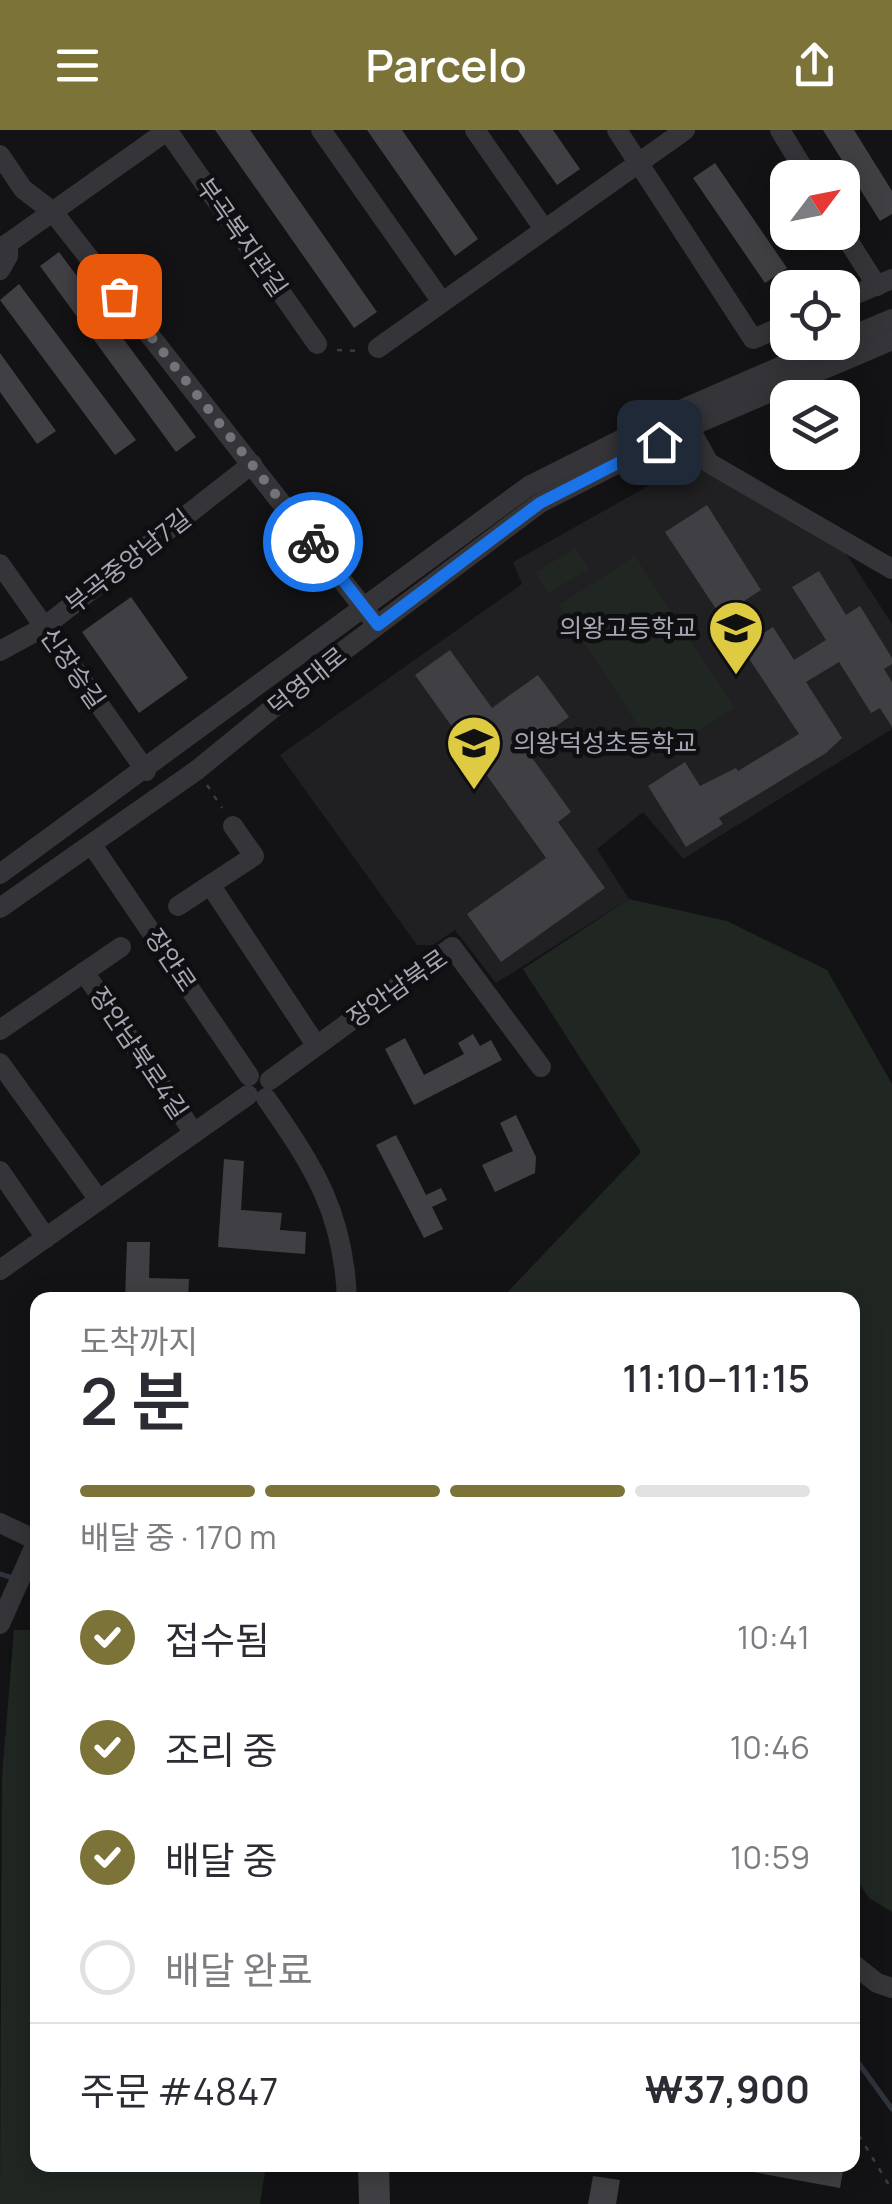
<!DOCTYPE html>
<html lang="ko">
<meta charset="utf-8">
<style>
:root{--surface:#fff;--page:#f2f2f3;--text:#2b2b33;--muted:#7c7c81;--line:#e1e1e2;--accent:#7c7339}
body{margin:0;font-family:Manrope,"Noto Sans KR",sans-serif;background:var(--page);color:var(--text);height:100vh;display:flex;flex-direction:column;font-size:38px;white-space:nowrap}
*{box-sizing:border-box;margin:0}
p{font-size:32px;color:var(--muted)}
.icon{flex:none;width:55px;height:55px;fill:none;stroke:currentColor;stroke-width:2;stroke-linecap:round;stroke-linejoin:round}
.map{position:relative;flex:1;overflow:hidden}
.sheet{position:absolute;left:30px;top:1162px;width:830px;height:880px;display:flex;flex-direction:column;background:var(--surface);border-radius:20px;box-shadow:0 5px 25px #0003}
.sheet>*{flex:none}
.needle{width:65px;rotate:58deg}
.buttons{position:absolute;left:770px;top:30px;display:grid;gap:20px}
.buttons a{display:grid;place-items:center;width:90px;height:90px;border-radius:20px;background:var(--surface);box-shadow:0 5px 25px #0003;font-size:50px}
.pin{position:absolute;display:grid;place-items:center;width:85px;height:85px;color:#fff;margin:-42px;border-radius:20px;box-shadow:0 5px 15px #0006}
.courier{position:absolute;display:grid;place-items:center;width:100px;height:100px;margin:-50px;border:8px solid #1a73e8;border-radius:50%;background:#fff;color:#222;box-shadow:0 2px 12px #0007}
.overview em{font-style:normal;font-weight:600}
.overview div{display:flex;flex-direction:column-reverse}
.overview{display:flex;align-items:center;justify-content:space-between;height:170px;padding:0 50px}
h1{font-size:65px;font-weight:600;line-height:75px}
.bar{display:grid;grid-template-columns:repeat(4,1fr);gap:15px 10px;align-content:center;height:120px;padding:0 50px}
.bar i{height:12px;border-radius:8px;background:var(--line)}
.bar .active{background:var(--accent)}
.bar p{grid-column:span 4}
.line{display:flex;align-items:center;gap:25px;padding:0 50px;border-top:2px solid var(--line)}
.line div{flex:1}
ol{padding:0 50px;list-style:none}
li{display:flex;align-items:center;gap:30px;height:110px}
li p{margin-inline-start:auto}
li .icon{padding:10px;border-radius:50%;background:var(--accent);color:#fff;stroke-width:4}
li:last-child{color:var(--muted)}
li i{width:55px;height:55px;border:5px solid var(--line);border-radius:50%}
header{display:flex;justify-content:space-between;align-items:center;height:130px;padding:0 50px;background:var(--accent);color:#fff;font-size:45px;font-weight:600}
.map>svg:first-child{display:block}
.built{fill:#201f21}
.green{fill:#202722}
.lines{fill:none;stroke-linecap:round;stroke-linejoin:round}
.stream{stroke:#2e333c;stroke-width:5}
.building{fill:#404044}
.path{stroke:#3b3b40;stroke-width:2.5;stroke-dasharray:5 8;stroke-linecap:butt}
.minor{stroke:#353539;stroke-width:20}
.done{stroke:#73737c;stroke-width:10;stroke-dasharray:0 18}
.route{stroke:#1a73e8;stroke-width:12}
.labels{text-anchor:middle;stroke-width:9;stroke-linejoin:round;paint-order:stroke}
.street-label{font-size:25px;fill:#a6a7b4;stroke:#0f0e10}
.poi-label{font-size:25px;fill:#a6a7b4;stroke:#0f0e10;text-anchor:end}
</style>
<header><svg class="icon" aria-label="menu" viewBox="0 0 24 24"><path d="M4 6h16M4 12h16M4 18h16"/></svg>Parcelo<svg class="icon" aria-label="share" viewBox="0 0 24 24"><path d="M12 15V3M7 8l5-5 5 5M5 13v7h14v-7"/></svg></header>
<div class="map">
<svg width="892" height="2074" viewBox="0 0 892 2074">
<rect width="100%" height="100%" fill="#131315"/>
<polygon class="built" points="689,333 843,419 892,494 892,599 683,729 643,682 597,719 629,769 496,853 455,800 433,815 417,815 280,625 522,454 513,432"/>
<g class="green">
<polygon points="575,418 588,439 548,464 536,442"/>
<polygon points="635,426 734,578 659,627 559,475"/>
<polygon points="629,769 727,791 827,840 892,954 892,1782 869,1768 853,1744 852,1170 500,1170 641,1022 523,839"/>
<polygon points="14,1500 38,1500 38,2035 266,2035 260,2074 0,2074 2,1647"/>
</g>
<g class="lines">
<g class="stream">
<polyline points="0,1444 16,1449"/>
<polyline points="852,1924 892,1979"/>
</g>
</g>
<g class="building">
<polygon points="215,0 250,0 377,182 354,198"/>
<polygon points="367,0 402,0 478,109 455,126"/>
<polygon points="518,0 553,0 580,39 557,55"/>
<polygon points="823,0 854,0 892,61 892,84 880,91"/>
<polygon points="715,33 787,138 765,153 693,48"/>
<polygon points="59,122 196,307 176,322 40,136"/>
<polygon points="19,154 136,310 115,325 0,170"/>
<polygon points="0,223 56,301 37,314 0,262"/>
<polygon points="707,375 761,460 741,473 762,504 773,497 794,530 826,510 792,457 819,441 846,485 860,476 892,528 892,534 884,539 892,552 892,597 880,578 871,583 839,532 806,552 842,608 826,623 719,688 723,694 686,717 648,656 685,632 700,656 736,638 738,641 799,604 665,402"/>
<polygon points="131,467 188,548 139,583 82,502"/>
<polygon points="450,520 492,578 538,545 569,587 525,618 571,682 558,692 605,758 501,832 467,784 546,728 415,545"/>
<polygon points="473,904 480,916 491,910 502,930 414,975 385,919 405,908 424,945 464,924 458,913"/>
<polygon points="516,985 536,1027 535,1043 495,1062 482,1035 513,1021 500,993"/>
<polygon points="396,1005 426,1065 441,1058 447,1070 432,1077 443,1099 424,1108 376,1015"/>
<polygon points="224,1029 244,1031 241,1080 282,1083 280,1100 306,1102 305,1124 218,1117"/>
<polygon points="127,1112 150,1112 149,1148 189,1149 188,1170 125,1170"/>
<polygon points="358,2035 389,2035 390,2074 359,2074"/>
<polygon points="754,2035 844,2035 840,2058 753,2042"/>
<polygon points="593,2046 620,2050 616,2074 588,2074"/>
</g>
<g class="lines">
<g class="path">
<polyline points="337,220 358,221"/>
<polyline points="207,655 222,678"/>
<polyline points="852,1994 892,2060"/>
</g>
<g class="minor">
<polyline points="167,0 317,214"/>
<polyline points="321,0 442,172"/>
<polyline points="475,0 544,99"/>
<polyline points="617,0 753,209 788,194"/>
<polyline points="780,0 809,48"/>
<polyline points="0,25 23,59 53,82 370,486"/>
<polyline points="842,101 877,156"/>
<polyline points="0,119 168,0"/>
<polyline points="0,140 8,126 8,113"/>
<polyline points="842,170 892,149"/>
<polyline points="842,210 892,189"/>
<polyline points="378,218 685,0"/>
<polyline points="689,297 709,333 892,439"/>
<polyline points="0,434 146,641"/>
<polyline points="0,521 44,497 252,334"/>
<polyline points="92,715 249,946"/>
<polyline points="0,744 529,356 676,282 837,212"/>
<polyline points="211,756 316,915"/>
<polyline points="178,776 254,726 233,696"/>
<polyline points="0,778 197,640 338,525 540,373 689,297 892,210"/>
<polyline points="84,842 194,1003"/>
<polyline points="0,900 121,817"/>
<polyline points="0,933 99,1070"/>
<polyline points="270,950 452,817 541,937"/>
<path d="M266,968C314,1037 344,1083 347,1170"/>
<polyline points="0,1041 46,1108"/>
<polyline points="0,1140 248,965"/>
<polyline points="0,1393 38,1411"/>
<polyline points="0,1494 37,1411"/>
<polyline points="852,1833 877,1853 892,1858"/>
</g>
</g>
<g class="lines">
<polyline class="done" points="119,166 313,412"/>
<polyline class="route" points="313,412 378,495 540,373 659,312"/>
</g>
<defs>
<g id="school-pin" transform="scale(2.875)"><path d="M0 17L-7.5 6A9.5 9.5 0 1 1 7.5 6Z" fill="#decb41" stroke="#0f0e10"/><path d="M0-5L7-2L0 1L-7-2ZM-4 1L0 2.5L4 1V4Q0 6-4 4Z" fill="#111"/></g>
</defs>
<g fill-rule="evenodd">
<use href="#school-pin" x="736" y="498"/>
<use href="#school-pin" x="474" y="613"/>
</g>
<g class="labels">
<g class="street-label">
<text transform="translate(242 107) rotate(55)" y="9">부곡복지관길</text>
<text transform="translate(128 431) rotate(-38)" y="9">부곡중앙남7길</text>
<text transform="translate(73 538) rotate(55)" y="9">신장승길</text>
<text transform="translate(307 551) rotate(-39)" y="9">덕영대로</text>
<text transform="translate(171 830) rotate(56)" y="9">장안로</text>
<text transform="translate(397 858) rotate(-35)" y="9">장안남북로</text>
<text transform="translate(139 923) rotate(56)" y="9">장안남북로4길</text>
</g>
<g class="poi-label">
<text x="697" y="507">의왕고등학교</text>
<text x="513" y="622" text-anchor="start">의왕덕성초등학교</text>
</g>
</g>
</svg>
<div class="buttons">
<a><svg class="needle" viewBox="-14 -14 28 28"><path d="M0-13l5 13h-10z" fill="#e53935"/><path d="M0 13l5-13h-10z" fill="#7c7c81"/></svg></a>
<a><svg class="icon" aria-label="locate" viewBox="0 0 24 24"><circle cx="12" cy="12" r="6"/><path d="M12 2v4M12 18v4M2 12h4M18 12h4"/></svg></a>
<a><svg class="icon" aria-label="layers" viewBox="0 0 24 24"><path d="M12 4l9 5-9 5-9-5zM3 14l9 5 9-5"/></svg></a>
</div>
<div class="pin" style="left:119px;top:166px;background:#ea580c"><svg class="icon" aria-label="bag" viewBox="0 0 24 24"><path d="M5 8h14l-1 12H6zM9 8a3 3 0 0 1 6 0"/></svg></div>
<div class="pin" style="left:659px;top:312px;background:#1f2937"><svg class="icon" aria-label="home" viewBox="0 0 24 24"><path d="M3 11l9-7 9 7M6 9v11h12V9"/></svg></div>
<div class="courier" style="left:313px;top:412px"><svg class="icon" aria-label="bike" viewBox="0 0 24 24"><circle cx="6" cy="16" r="4"/><circle cx="18" cy="16" r="4"/><path d="M6 16l4-8h5l3 8M10 8l3 8H6M13 5h3"/></svg></div>
<section class="sheet">
<div class="overview"><div><h1>2 분</h1><p>도착까지</p></div><em>11:10–11:15</em></div>
<div class="bar"><i class="active"></i><i class="active"></i><i class="active"></i><i></i><p>배달 중 · 170 m</p></div>
<ol>
<li><svg class="icon" aria-label="check" viewBox="0 0 24 24"><path d="M5 12l5 5 9-10"/></svg>접수됨<p>10:41</p></li>
<li><svg class="icon" aria-label="check" viewBox="0 0 24 24"><path d="M5 12l5 5 9-10"/></svg>조리 중<p>10:46</p></li>
<li><svg class="icon" aria-label="check" viewBox="0 0 24 24"><path d="M5 12l5 5 9-10"/></svg>배달 중<p>10:59</p></li>
<li><i></i>배달 완료</li>
</ol>
<div class="line" style="height:130px"><div>주문 #4847</div><b>₩37,900</b></div>
</section>
</div>
